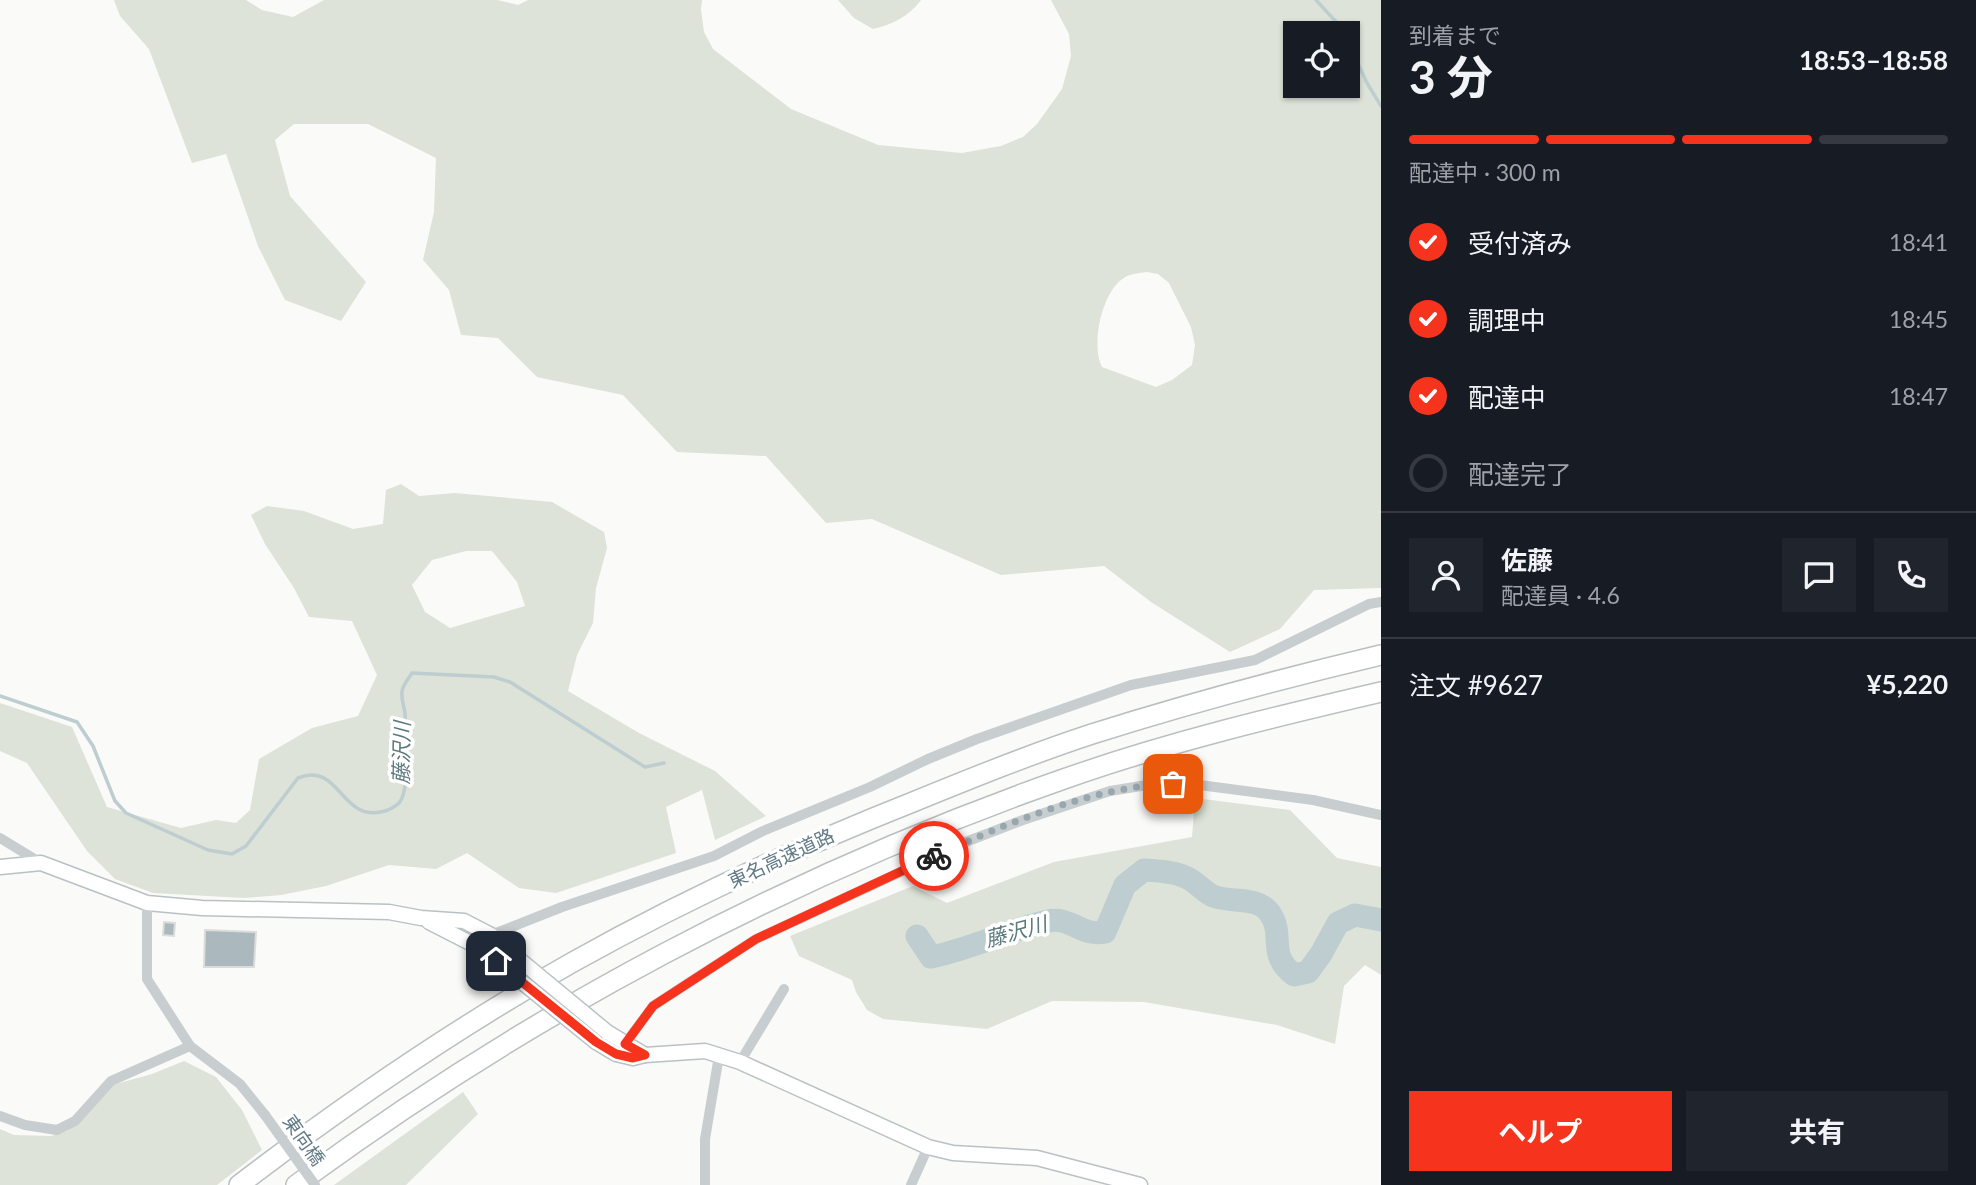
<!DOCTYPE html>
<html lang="ja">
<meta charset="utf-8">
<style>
:root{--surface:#171b24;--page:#20242c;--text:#f1f3f6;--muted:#9ea1a6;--line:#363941;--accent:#f6331c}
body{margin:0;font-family:Lato,"Noto Sans JP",sans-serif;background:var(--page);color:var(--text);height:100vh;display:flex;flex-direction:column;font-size:26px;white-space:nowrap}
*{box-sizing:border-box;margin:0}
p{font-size:23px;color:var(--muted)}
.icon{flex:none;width:38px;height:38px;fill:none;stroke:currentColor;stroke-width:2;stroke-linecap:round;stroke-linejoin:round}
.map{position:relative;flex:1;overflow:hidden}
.details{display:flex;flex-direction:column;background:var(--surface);width:595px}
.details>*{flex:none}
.controls{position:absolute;left:1283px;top:21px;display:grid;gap:14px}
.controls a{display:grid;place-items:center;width:77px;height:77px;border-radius:0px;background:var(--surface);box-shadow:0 2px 5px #0004;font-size:35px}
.pin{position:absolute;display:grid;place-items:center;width:60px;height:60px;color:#fff;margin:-30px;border-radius:14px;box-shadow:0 4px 10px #0006}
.courier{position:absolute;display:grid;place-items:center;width:70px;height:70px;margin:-35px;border:5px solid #f6331c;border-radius:50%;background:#fff;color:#222;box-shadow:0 2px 9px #0007}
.head em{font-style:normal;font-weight:700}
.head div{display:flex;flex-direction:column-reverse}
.head{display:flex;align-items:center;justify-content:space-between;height:119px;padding:0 28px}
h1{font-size:46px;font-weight:700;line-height:52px}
.bar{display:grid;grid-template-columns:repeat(4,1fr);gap:10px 7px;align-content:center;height:84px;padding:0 28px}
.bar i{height:9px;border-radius:5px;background:var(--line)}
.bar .selected{background:var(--accent)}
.bar p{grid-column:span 4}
.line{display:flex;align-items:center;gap:18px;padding:0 28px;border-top:2px solid var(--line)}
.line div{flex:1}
.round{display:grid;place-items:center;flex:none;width:74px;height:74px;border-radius:0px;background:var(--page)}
ol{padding:0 28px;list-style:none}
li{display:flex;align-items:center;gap:21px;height:77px}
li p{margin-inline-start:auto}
li .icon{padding:7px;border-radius:50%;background:var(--accent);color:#fff;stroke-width:4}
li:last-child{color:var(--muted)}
li i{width:38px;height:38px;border:4px solid var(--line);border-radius:50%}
.button{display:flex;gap:14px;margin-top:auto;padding:14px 28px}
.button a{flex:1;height:80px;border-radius:0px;background:var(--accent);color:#fff;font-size:28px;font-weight:700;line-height:80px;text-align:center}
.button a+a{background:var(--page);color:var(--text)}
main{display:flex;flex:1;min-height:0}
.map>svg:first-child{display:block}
.green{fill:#dde3d8;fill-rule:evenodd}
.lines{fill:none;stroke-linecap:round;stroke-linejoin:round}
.stream{stroke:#becdd0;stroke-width:3.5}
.river{stroke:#becdd0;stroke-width:23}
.building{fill:#abb8bd;stroke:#dcdcda;stroke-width:2}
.secondary-casing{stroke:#b9c1c5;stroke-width:17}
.highway-casing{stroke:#babfc2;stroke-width:22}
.street{stroke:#c8cdd0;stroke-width:10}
.secondary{stroke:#fff;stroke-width:14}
.highway{stroke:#fff;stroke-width:19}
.secondary-bridge-casing{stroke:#b9c1c5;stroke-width:17;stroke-linecap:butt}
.street-bridge{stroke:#c8cdd0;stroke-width:10}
.secondary-bridge{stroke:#fff;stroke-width:14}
.done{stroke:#97a7ae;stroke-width:7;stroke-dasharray:0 12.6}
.route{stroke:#f6331c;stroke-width:9}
.labels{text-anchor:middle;stroke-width:7;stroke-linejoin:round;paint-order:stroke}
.street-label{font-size:19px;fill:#627a86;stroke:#fff}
.water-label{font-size:21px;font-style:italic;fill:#5d7a7f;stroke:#fff}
</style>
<main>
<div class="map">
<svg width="1381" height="1185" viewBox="0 0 1381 1185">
<rect width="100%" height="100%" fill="#fafaf8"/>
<g class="green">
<path d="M114,0H246L262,10L293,17L324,0H497L518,5L528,0H702L701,9L704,32L713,49L791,109L878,145L962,153L1001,146L1023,137L1037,124L1062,89L1071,56L1069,34L1051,0H1381V588L1314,590L1280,629L1230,652L1151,602L1104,566L1001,575L872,519L826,523L766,456L677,452L623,395L537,377L498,338L461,335L449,290L423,260L434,212L436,158L368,124H294L275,140L290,196L366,282L341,321L285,300L258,246L226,154L192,163L149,49L120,16ZM1295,33H1348V86H1295ZM1147,272L1158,274L1169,283L1191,327L1195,345L1192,365L1172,380L1156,387L1102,367C1091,345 1101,296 1121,280C1128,274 1138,273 1147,272Z"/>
<path d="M838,0H921C909,16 892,25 873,29L854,18Z"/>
<path d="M401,484L419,496L455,493L552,502L604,532L607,548L596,588L593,623L577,655L568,691L639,733L715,771L766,816L715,840L702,790L666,807L676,853L556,893L519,888L467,853L436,869L389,865L326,886L281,895L244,898L153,893L115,879L87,851L27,763L0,751V703L72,727L107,807L181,828L216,820L236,823L250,810L259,759L312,728L358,716L377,675L352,621L309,617L294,588L265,544L251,515L267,506L304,511L353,529L383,524L386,490ZM466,551H492L517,582L525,606L450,628L425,612L412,585L432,560Z"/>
<polygon points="1195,798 1290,810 1337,858 1381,867 1381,975 1365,965 1344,986 1335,1044 1277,1025 1144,1002 1052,1001 987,1029 883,1019 867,1010 856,992 852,980 799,956 790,936 913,886 947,903 1054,862 1192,837"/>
<polygon points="184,1061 216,1077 242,1110 262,1150 217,1185 0,1185 0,1129 14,1135 51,1136 67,1131 84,1117 112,1085 152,1074"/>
<polygon points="463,1092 478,1114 406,1185 334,1185"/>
</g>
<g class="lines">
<g class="stream">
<polyline points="1316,0 1339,25 1343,33"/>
<polyline points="1348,42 1367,83 1381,106"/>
<path d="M0,696L77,722L93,746L115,801L126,813L208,850L232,854L246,846L298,778C341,761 340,824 385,811C389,810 396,806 399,803C411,789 406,732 405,713C404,706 401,699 402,692C402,686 409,678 412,673L494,677L510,682L645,767L664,763"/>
</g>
<path class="river" d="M917,936L931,957C971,949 1008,930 1048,921C1071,916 1081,937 1105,932L1125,885L1144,870C1160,871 1178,872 1191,880C1199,885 1206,893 1213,896C1230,903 1257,896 1269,912C1286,935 1266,953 1294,975L1308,972L1321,954L1338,923L1355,915L1381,920"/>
</g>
<g class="building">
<polygon points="164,922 175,923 174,936 163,935"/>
<polygon points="205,930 256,932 254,967 204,967"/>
</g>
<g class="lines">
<g class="secondary-casing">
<g id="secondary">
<polyline points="0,867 41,863 147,903 202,908 389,912 421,918 464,921 491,935 509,951"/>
<polyline points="429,922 476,946 496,961"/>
<polyline points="607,1032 645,1055"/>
<polyline points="596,1042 616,1054 633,1058 645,1055 705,1051 740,1062 928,1147 953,1153 1037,1158 1140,1185"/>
</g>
</g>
<g class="highway-casing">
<g id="highway">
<path d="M239,1185C345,1104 456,1028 573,962C682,901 797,848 913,802C972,778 1031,754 1092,734C1187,704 1284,678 1381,655"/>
<path d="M296,1185C529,1013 788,876 1061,780C1165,743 1274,717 1381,692"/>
</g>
</g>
<g class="street">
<polyline points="0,838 41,863"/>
<polyline points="147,903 147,979 190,1046 240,1084 265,1115"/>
<polyline points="476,946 491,935 562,907 714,856 763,831 870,787 928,759 977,739 1131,685 1255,660 1369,604 1381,602"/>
<polyline points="625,1044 653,1006 756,939 963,843 1023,820 1110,791 1153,784 1192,784 1313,800 1381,815"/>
<polyline points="740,1062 784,989"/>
<polyline points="0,1116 25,1125 57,1130 75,1121 111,1081 190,1046"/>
<polyline points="705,1185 705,1139 719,1056"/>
<polyline points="911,1185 928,1147"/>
</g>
<use href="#secondary" class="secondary"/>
<use href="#highway" class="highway"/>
<g class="secondary-bridge-casing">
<g id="secondary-bridge">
<polyline points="509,951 607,1032"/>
<polyline points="496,961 596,1042"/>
</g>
</g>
<polyline class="street-bridge" points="265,1115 315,1185"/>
<use href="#secondary-bridge" class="secondary-bridge"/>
</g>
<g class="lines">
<path class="done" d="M934,856C1004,825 1096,785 1173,784"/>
<polyline class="route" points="496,961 596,1042 616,1054 633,1058 645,1055 625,1044 653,1006 756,939 934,856"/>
</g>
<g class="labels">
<g class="street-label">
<text transform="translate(781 858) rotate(-25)" y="7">東名高速道路</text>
<text transform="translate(304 1140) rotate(55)" y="7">東向橋</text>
</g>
<g class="water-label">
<text transform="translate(402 753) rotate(-89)" y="7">藤沢川</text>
<text transform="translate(1016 932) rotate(-15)" y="7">藤沢川</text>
</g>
</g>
</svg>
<div class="controls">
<a><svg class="icon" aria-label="locate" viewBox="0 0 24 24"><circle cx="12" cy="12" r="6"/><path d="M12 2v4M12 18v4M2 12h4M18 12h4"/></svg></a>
</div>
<div class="pin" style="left:1173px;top:784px;background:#ea580c"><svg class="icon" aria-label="bag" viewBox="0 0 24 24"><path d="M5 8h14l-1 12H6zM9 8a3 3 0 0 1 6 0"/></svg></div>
<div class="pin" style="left:496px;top:961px;background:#1f2937"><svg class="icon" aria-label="home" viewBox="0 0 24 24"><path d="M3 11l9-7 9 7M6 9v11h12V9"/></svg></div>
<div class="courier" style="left:934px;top:856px"><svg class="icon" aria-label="bike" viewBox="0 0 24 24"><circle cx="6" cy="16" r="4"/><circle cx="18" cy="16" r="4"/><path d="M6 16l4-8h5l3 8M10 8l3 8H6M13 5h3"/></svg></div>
</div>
<section class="details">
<div class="head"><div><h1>3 分</h1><p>到着まで</p></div><em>18:53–18:58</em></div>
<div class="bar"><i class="selected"></i><i class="selected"></i><i class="selected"></i><i></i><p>配達中 · 300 m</p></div>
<ol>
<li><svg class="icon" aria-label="check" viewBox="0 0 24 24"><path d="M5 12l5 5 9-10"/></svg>受付済み<p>18:41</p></li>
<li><svg class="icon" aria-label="check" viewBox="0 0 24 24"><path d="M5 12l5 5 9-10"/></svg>調理中<p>18:45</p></li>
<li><svg class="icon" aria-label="check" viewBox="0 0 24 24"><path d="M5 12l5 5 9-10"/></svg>配達中<p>18:47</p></li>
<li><i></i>配達完了</li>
</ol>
<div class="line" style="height:126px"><a class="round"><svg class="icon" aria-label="person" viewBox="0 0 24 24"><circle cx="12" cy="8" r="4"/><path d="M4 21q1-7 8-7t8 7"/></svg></a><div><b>佐藤</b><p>配達員 · 4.6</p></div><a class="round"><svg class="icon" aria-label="chat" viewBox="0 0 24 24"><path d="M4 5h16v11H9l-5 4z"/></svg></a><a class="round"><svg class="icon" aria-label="phone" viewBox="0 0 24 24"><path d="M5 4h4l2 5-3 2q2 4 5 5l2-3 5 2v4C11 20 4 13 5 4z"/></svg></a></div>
<div class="line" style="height:91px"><div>注文 #9627</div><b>¥5,220</b></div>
<div class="button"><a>ヘルプ</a><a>共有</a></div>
</section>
</main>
